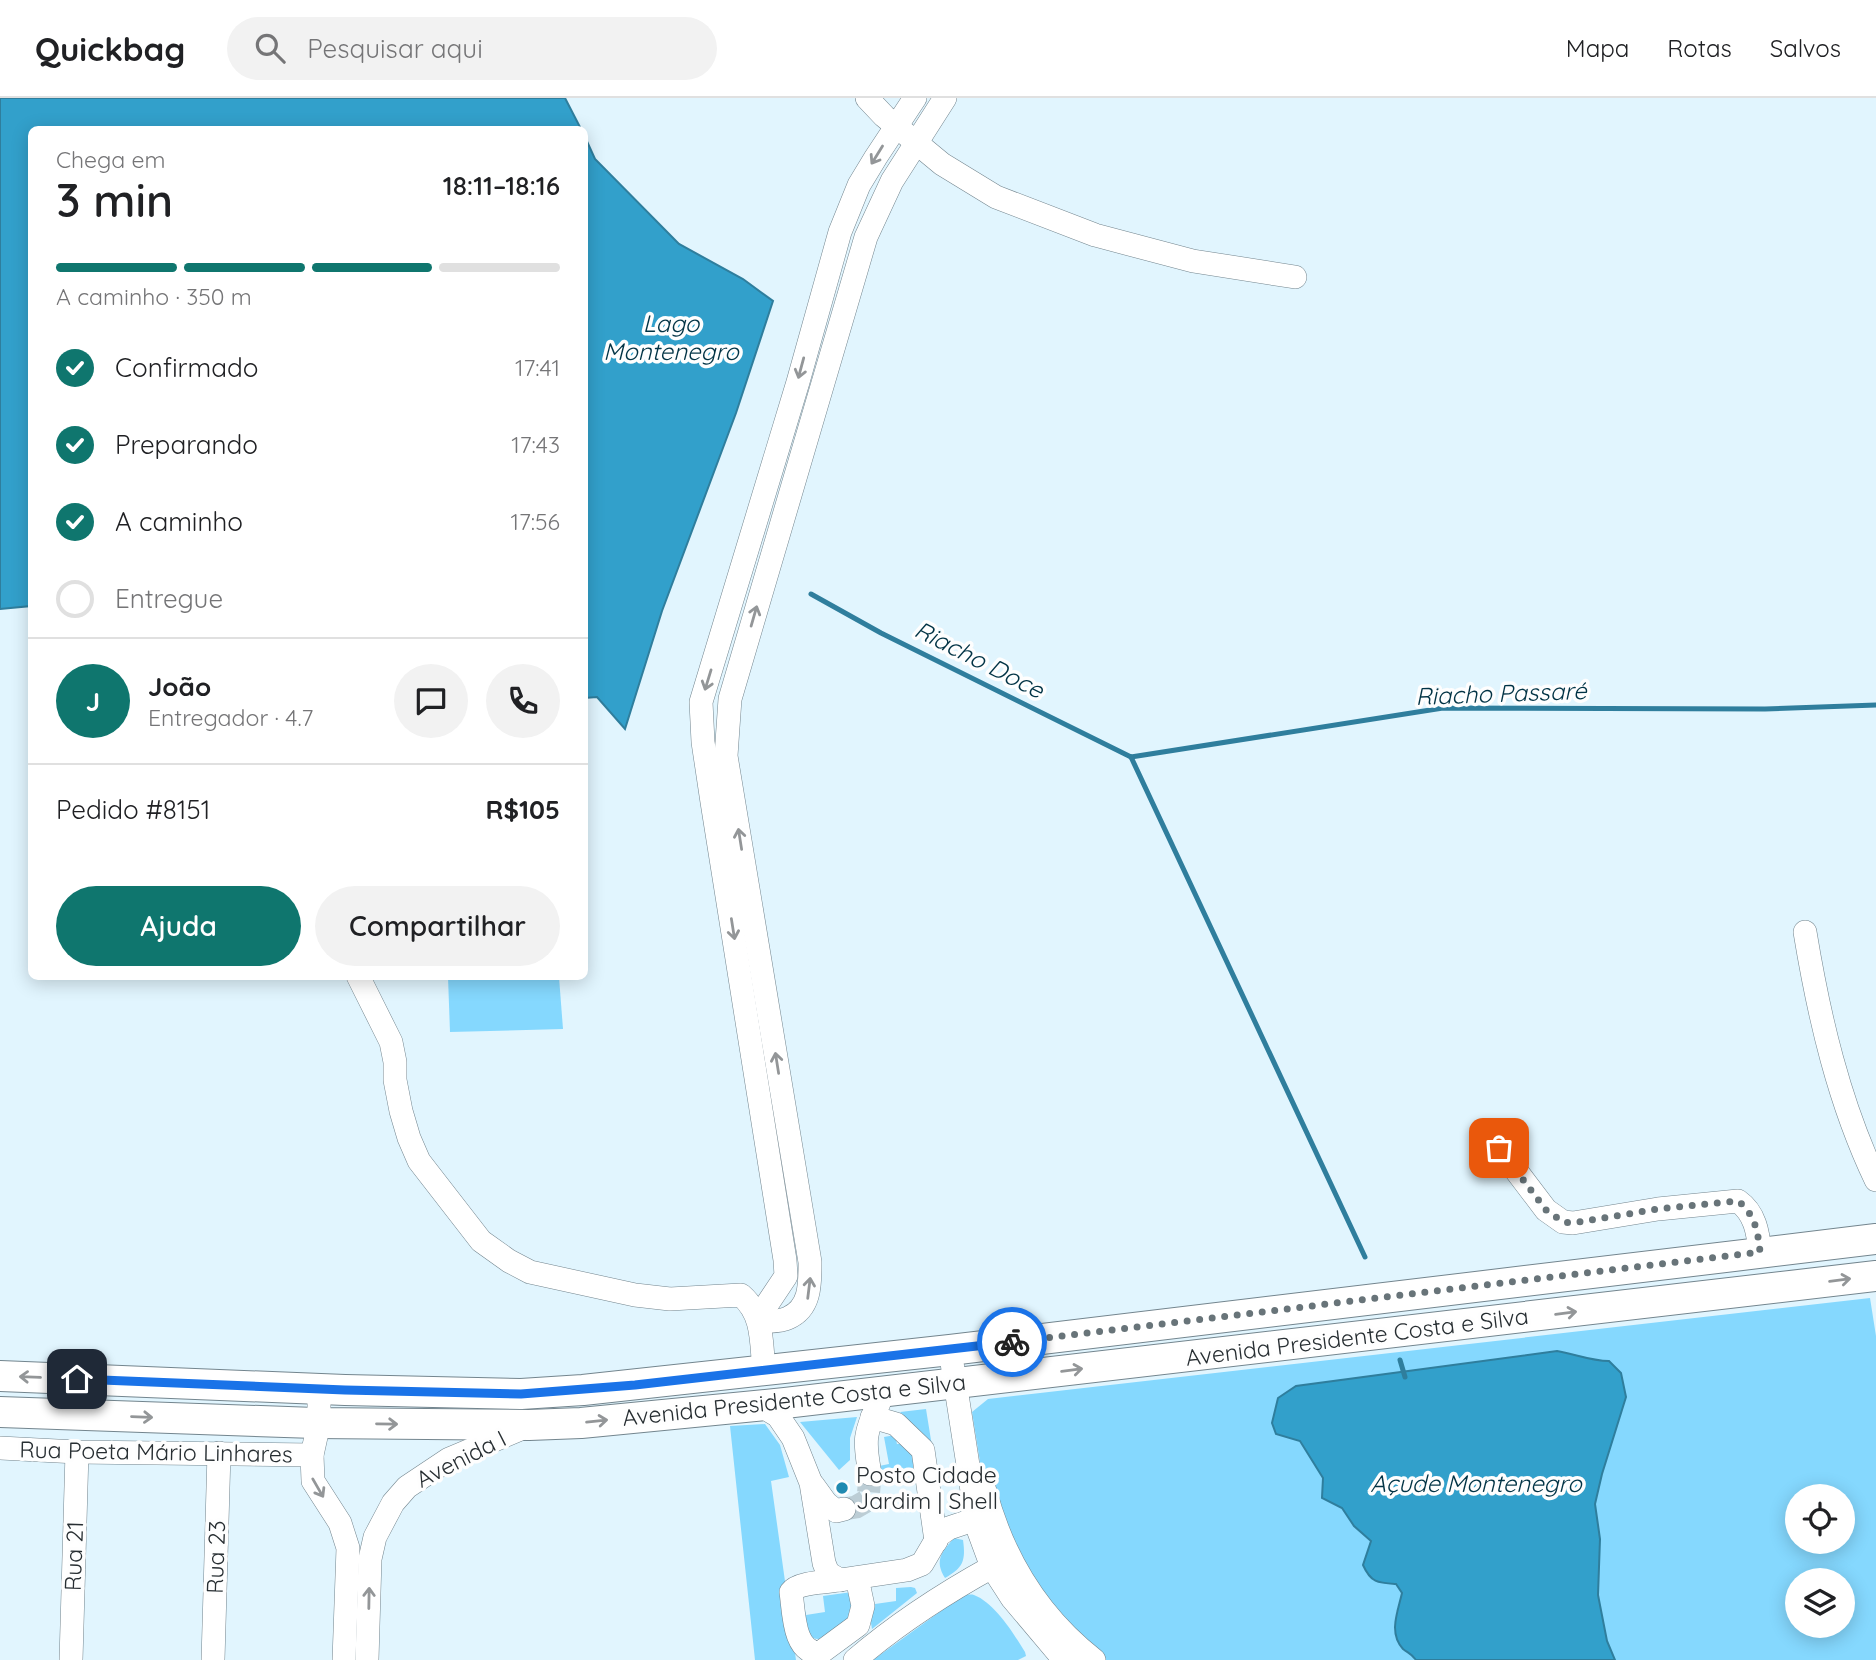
<!DOCTYPE html>
<html lang="pt">
<meta charset="utf-8">
<style>
:root{--surface:#fff;--page:#f2f2f2;--text:#202124;--muted:#757577;--line:#e0e0e0;--accent:#0f766e}
body{margin:0;font-family:Quicksand,sans-serif;background:var(--page);color:var(--text);height:100vh;display:flex;flex-direction:column;font-size:26px;white-space:nowrap}
*{box-sizing:border-box;margin:0}
p{font-size:23px;color:var(--muted)}
.icon{flex:none;width:38px;height:38px;fill:none;stroke:currentColor;stroke-width:2;stroke-linecap:round;stroke-linejoin:round}
.map{position:relative;flex:1;overflow:hidden}
.side{position:absolute;left:28px;top:28px;width:560px;height:854px;display:flex;flex-direction:column;background:var(--surface);border-radius:10px;box-shadow:0 4px 18px #0003}
.side>*{flex:none}
.controls{position:absolute;left:1785px;top:1386px;display:grid;gap:14px}
.controls a{display:grid;place-items:center;width:70px;height:70px;border-radius:50%;background:var(--surface);box-shadow:0 4px 18px #0003;font-size:35px}
.pin{position:absolute;display:grid;place-items:center;width:60px;height:60px;color:#fff;margin:-30px;border-radius:14px;box-shadow:0 4px 10px #0006}
.courier{position:absolute;display:grid;place-items:center;width:70px;height:70px;margin:-35px;border:5px solid #1a73e8;border-radius:50%;background:#fff;color:#222;box-shadow:0 2px 9px #0007}
.summary em{font-style:normal;font-weight:600}
.summary div{display:flex;flex-direction:column-reverse}
.summary{display:flex;align-items:center;justify-content:space-between;height:119px;padding:0 28px}
h1{font-size:46px;font-weight:600;line-height:52px}
.bar{display:grid;grid-template-columns:repeat(4,1fr);gap:10px 7px;align-content:center;height:84px;padding:0 28px}
.bar i{height:9px;border-radius:5px;background:var(--line)}
.bar .current{background:var(--accent)}
.bar p{grid-column:span 4}
.line{display:flex;align-items:center;gap:18px;padding:0 28px;border-top:2px solid var(--line)}
.line div{flex:1}
.round{display:grid;place-items:center;flex:none;width:74px;height:74px;border-radius:37px;background:var(--page)}
ol{padding:0 28px;list-style:none}
li{display:flex;align-items:center;gap:21px;height:77px}
li p{margin-inline-start:auto}
li .icon{padding:7px;border-radius:50%;background:var(--accent);color:#fff;stroke-width:4}
li:last-child{color:var(--muted)}
li i{width:38px;height:38px;border:4px solid var(--line);border-radius:50%}
.primary-button{display:flex;gap:14px;margin-top:auto;padding:14px 28px}
.primary-button a{flex:1;height:80px;border-radius:42px;background:var(--accent);color:#fff;font-size:28px;font-weight:600;line-height:80px;text-align:center}
.primary-button a+a{background:var(--page);color:var(--text)}
header{display:flex;align-items:center;gap:42px;box-sizing:border-box;height:98px;padding:0 35px;background:var(--surface);border-bottom:2px solid var(--line)}
header strong{font-size:33px}
nav{display:flex;gap:38px;margin-inline-start:auto;font-size:24px}
.search{width:490px;height:63px;background:var(--page);display:flex;align-items:center;gap:18px;box-sizing:border-box;padding:0 24px;border-radius:38px;color:var(--muted);font-size:26px}
.map>svg:first-child{display:block}
.green{fill:#85d8fe;fill-rule:evenodd}
.water{fill:#32a0cb;stroke:#2f7e9d;stroke-width:2}
.lines{fill:none;stroke-linecap:round;stroke-linejoin:round}
.stream{stroke:#2f7e9d;stroke-width:5}
.minor-tunnel{stroke:#bccdd5;stroke-width:23;stroke-dasharray:23 11;stroke-linecap:butt}
.minor-casing{stroke:#73858e;stroke-width:24}
.major-casing{stroke:#73858e;stroke-width:32}
.minor{stroke:#fff;stroke-width:23}
.major{stroke:#fff;stroke-width:30}
.oneway{stroke:#939698}
.done{stroke:#687479;stroke-width:7;stroke-dasharray:0 12.6}
.route{stroke:#1a73e8;stroke-width:9}
.poi-dot{fill:#208ab1;stroke:#fefefe;stroke-width:2.5}
.labels{text-anchor:middle;stroke-width:7;stroke-linejoin:round;paint-order:stroke}
.street-label{font-size:23px;fill:#272e32;stroke:#fefefe}
.poi-label{font-size:23px;fill:#272e32;stroke:#fefefe;text-anchor:start}
.water-label{font-size:24px;font-style:italic;fill:#013345;stroke:#fefefe}
</style>
<header>
<strong>Quickbag</strong>
<div class="search"><svg class="icon" aria-label="search" viewBox="0 0 24 24"><circle cx="10" cy="10" r="6"/><path d="M15 15l6 6"/></svg>Pesquisar aqui</div>
<nav><a>Mapa</a><a>Rotas</a><a>Salvos</a></nav>
</header>
<div class="map">
<svg width="1876" height="1562" viewBox="0 0 1876 1562">
<rect width="100%" height="100%" fill="#e1f5fe"/>
<g class="green">
<polygon points="448,879 559,879 563,931 450,934"/>
<path d="M1870,1200L1876,1238V1562H1615L1607,1543L1598,1497L1600,1441L1595,1406L1602,1376L1626,1299L1609,1263C1591,1263 1575,1256 1557,1253L1296,1288L1278,1300L1300,1343L1323,1380L1322,1400L1342,1410L1354,1428L1371,1443L1363,1467L1367,1476L1397,1486L1402,1495C1397,1513 1388,1535 1403,1551C1408,1555 1412,1556 1416,1562H1094L1056,1528L984,1389L972,1314L988,1301ZM1797,1398H1843V1444H1797ZM1797,1482H1843V1528H1797Z"/>
<polygon points="926,1311 943,1417 928,1347 900,1314"/>
<polygon points="857,1319 850,1340 850,1362 839,1372 800,1324"/>
<polygon points="765,1326 780,1347 789,1379 771,1383 796,1562 755,1562 730,1328"/>
<path d="M895,1337L897,1346H905C912,1353 917,1359 913,1370L881,1373L879,1368L889,1366L884,1339Z"/>
<path d="M954,1440L963,1442C966,1463 963,1470 945,1480C934,1462 942,1454 954,1440Z"/>
<polygon points="911,1489 915,1490 917,1495 872,1531 868,1507 896,1503 896,1490"/>
<path d="M852,1494L851,1521L819,1541C799,1541 803,1514 802,1499L806,1517L825,1514L823,1498Z"/>
<path d="M963,1497C966,1497 971,1496 974,1497C995,1505 1014,1536 1025,1554L1026,1558L1018,1562H873Z"/>
</g>
<g class="water">
<polygon points="0,0 565,0 581,31 32,32 31,508 0,511"/>
<polygon points="585,39 595,61 679,146 743,181 773,203 736,315 662,513 625,631 597,599 585,600"/>
<path d="M1557,1253C1575,1256 1591,1263 1609,1263L1621,1275L1626,1299L1602,1376L1595,1406L1600,1441L1598,1497L1607,1543L1615,1562H1416C1412,1556 1408,1555 1403,1551C1388,1535 1398,1513 1402,1495L1396,1486C1378,1485 1371,1485 1363,1467L1371,1443L1354,1428L1342,1410L1322,1400L1323,1380L1300,1343L1276,1336L1272,1325L1278,1300L1296,1288Z"/>
</g>
<g class="lines">
<g class="stream">
<polyline points="811,496 881,535 1131,659"/>
<polyline points="1131,659 1443,610 1765,611 1876,607"/>
<polyline points="1131,659 1365,1159"/>
<polyline points="1400,1262 1405,1279"/>
</g>
<polyline class="minor-tunnel" points="844,1411 856,1409 868,1402 870,1376"/>
<g class="minor-casing">
<g id="minor">
<polyline points="867,0 884,18 942,66 996,99 1095,137 1193,163 1295,179"/>
<path d="M1805,834C1819,919 1839,1005 1876,1082"/>
<path d="M358,878L391,944L395,964V982L401,1013L409,1040L419,1063L481,1143L509,1163L530,1174L635,1197L670,1201L741,1197C764,1217 761,1244 764,1273"/>
<path d="M1499,1050L1546,1112L1563,1124L1573,1125L1658,1111L1738,1103C1755,1115 1758,1134 1760,1154"/>
<path d="M759,1224C768,1223 780,1224 788,1220C811,1210 810,1185 810,1164L726,658L730,601L866,139L892,83L945,0"/>
<polyline points="759,1224 762,1214 786,1178 785,1162 712,704 703,644 701,604 798,284 840,134 859,87 876,59 915,0"/>
<polyline points="950,1252 978,1431 992,1469 1012,1500 1060,1557 1067,1562"/>
<polyline points="319,1291 319,1325 312,1357 313,1383 340,1425 348,1450 344,1562"/>
<polyline points="760,1307 778,1318 793,1340 811,1385 824,1465 828,1475 840,1482 907,1472 922,1466 939,1437 949,1430 976,1421"/>
<polyline points="872,1319 896,1326 923,1352 936,1443"/>
<polyline points="0,1350 77,1354 312,1357"/>
<path d="M870,1376C864,1343 864,1335 879,1305"/>
<polyline points="813,1387 826,1405 836,1413 844,1411"/>
<path d="M985,1393C1003,1460 1039,1519 1094,1562"/>
<path d="M840,1482C827,1484 798,1484 791,1494C794,1514 793,1555 820,1555L858,1527L863,1508L857,1480"/>
<polyline points="71,1562 77,1354"/>
<polyline points="213,1562 219,1355"/>
<polyline points="367,1562 370,1461 375,1439 393,1405 407,1389 449,1361 523,1330"/>
<path d="M855,1562C897,1526 943,1496 992,1469"/>
</g>
</g>
<g class="major-casing">
<g id="major">
<polyline points="0,1278 345,1292 521,1296 583,1292 950,1252 1876,1141"/>
<polyline points="0,1314 315,1325 529,1327 581,1325 785,1305 1876,1178"/>
</g>
</g>
<use href="#minor" class="minor"/>
<use href="#major" class="major"/>
</g>
<defs><path id="oneway-shaft" d="M-6 0H5M1.5-3L5.5 0L1.5 3" fill="none" stroke-width="1.6" stroke-linecap="round" stroke-linejoin="round" transform="scale(1.75)"/></defs>
<g class="oneway">
<use href="#oneway-shaft" transform="translate(877 57) rotate(122)"/>
<use href="#oneway-shaft" transform="translate(801 270) rotate(105)"/>
<use href="#oneway-shaft" transform="translate(754 518) rotate(-74)"/>
<use href="#oneway-shaft" transform="translate(708 582) rotate(107)"/>
<use href="#oneway-shaft" transform="translate(740 741) rotate(-99)"/>
<use href="#oneway-shaft" transform="translate(733 831) rotate(81)"/>
<use href="#oneway-shaft" transform="translate(777 965) rotate(-99)"/>
<use href="#oneway-shaft" transform="translate(1840 1182) rotate(-7)"/>
<use href="#oneway-shaft" transform="translate(809 1190) rotate(-83)"/>
<use href="#oneway-shaft" transform="translate(1566 1215) rotate(-7)"/>
<use href="#oneway-shaft" transform="translate(1072 1272) rotate(-7)"/>
<use href="#oneway-shaft" transform="translate(30 1279) rotate(-178)"/>
<use href="#oneway-shaft" transform="translate(142 1319) rotate(2)"/>
<use href="#oneway-shaft" transform="translate(597 1323) rotate(-6)"/>
<use href="#oneway-shaft" transform="translate(387 1326) rotate(1)"/>
<use href="#oneway-shaft" transform="translate(318 1390) rotate(60)"/>
<use href="#oneway-shaft" transform="translate(369 1500) rotate(-89)"/>
</g>
<g class="lines">
<path class="done" d="M1012,1244L1760,1154C1758,1134 1755,1116 1738,1103L1658,1111L1573,1125L1563,1124L1546,1112L1499,1050"/>
<polyline class="route" points="77,1281 345,1292 521,1296 635,1287 1012,1244"/>
</g>
<circle class="poi-dot" cx="842" cy="1390" r="7"/>
<g class="labels">
<g class="street-label">
<text transform="translate(1357 1239) rotate(-7)" y="8">Avenida Presidente Costa e Silva</text>
<text transform="translate(794 1302) rotate(-6)" y="8">Avenida Presidente Costa e Silva</text>
<text transform="translate(156 1354) rotate(1)" y="8">Rua Poeta Mário Linhares</text>
<text transform="translate(461 1361) rotate(-27)" y="8">Avenida I</text>
<text transform="translate(74 1458) rotate(-88)" y="8">Rua 21</text>
<text transform="translate(216 1459) rotate(-88)" y="8">Rua 23</text>
</g>
<g class="poi-label">
<text x="856" y="1385">Posto Cidade<tspan x="856" dy="26">Jardim | Shell</tspan></text>
</g>
<g class="water-label">
<text x="671" y="234">Lago<tspan x="671" dy="28">Montenegro</tspan></text>
<text transform="translate(979 562) rotate(27)" y="8">Riacho Doce</text>
<text transform="translate(1501 596) rotate(-2)" y="8">Riacho Passaré</text>
<text x="1476" y="1394">Açude Montenegro</text>
</g>
</g>
</svg>
<div class="controls">
<a><svg class="icon" aria-label="locate" viewBox="0 0 24 24"><circle cx="12" cy="12" r="6"/><path d="M12 2v4M12 18v4M2 12h4M18 12h4"/></svg></a>
<a><svg class="icon" aria-label="layers" viewBox="0 0 24 24"><path d="M12 4l9 5-9 5-9-5zM3 14l9 5 9-5"/></svg></a>
</div>
<div class="pin" style="left:1499px;top:1050px;background:#ea580c"><svg class="icon" aria-label="bag" viewBox="0 0 24 24"><path d="M5 8h14l-1 12H6zM9 8a3 3 0 0 1 6 0"/></svg></div>
<div class="pin" style="left:77px;top:1281px;background:#1f2937"><svg class="icon" aria-label="home" viewBox="0 0 24 24"><path d="M3 11l9-7 9 7M6 9v11h12V9"/></svg></div>
<div class="courier" style="left:1012px;top:1244px"><svg class="icon" aria-label="bike" viewBox="0 0 24 24"><circle cx="6" cy="16" r="4"/><circle cx="18" cy="16" r="4"/><path d="M6 16l4-8h5l3 8M10 8l3 8H6M13 5h3"/></svg></div>
<section class="side">
<div class="summary"><div><h1>3 min</h1><p>Chega em</p></div><em>18:11–18:16</em></div>
<div class="bar"><i class="current"></i><i class="current"></i><i class="current"></i><i></i><p>A caminho · 350 m</p></div>
<ol>
<li><svg class="icon" aria-label="check" viewBox="0 0 24 24"><path d="M5 12l5 5 9-10"/></svg>Confirmado<p>17:41</p></li>
<li><svg class="icon" aria-label="check" viewBox="0 0 24 24"><path d="M5 12l5 5 9-10"/></svg>Preparando<p>17:43</p></li>
<li><svg class="icon" aria-label="check" viewBox="0 0 24 24"><path d="M5 12l5 5 9-10"/></svg>A caminho<p>17:56</p></li>
<li><i></i>Entregue</li>
</ol>
<div class="line" style="height:126px"><b class="round" style="background:var(--accent);color:#fff">J</b><div><b>João</b><p>Entregador · 4.7</p></div><a class="round"><svg class="icon" aria-label="chat" viewBox="0 0 24 24"><path d="M4 5h16v11H9l-5 4z"/></svg></a><a class="round"><svg class="icon" aria-label="phone" viewBox="0 0 24 24"><path d="M5 4h4l2 5-3 2q2 4 5 5l2-3 5 2v4C11 20 4 13 5 4z"/></svg></a></div>
<div class="line" style="height:91px"><div>Pedido #8151</div><b>R$105</b></div>
<div class="primary-button"><a>Ajuda</a><a>Compartilhar</a></div>
</section>
</div>
